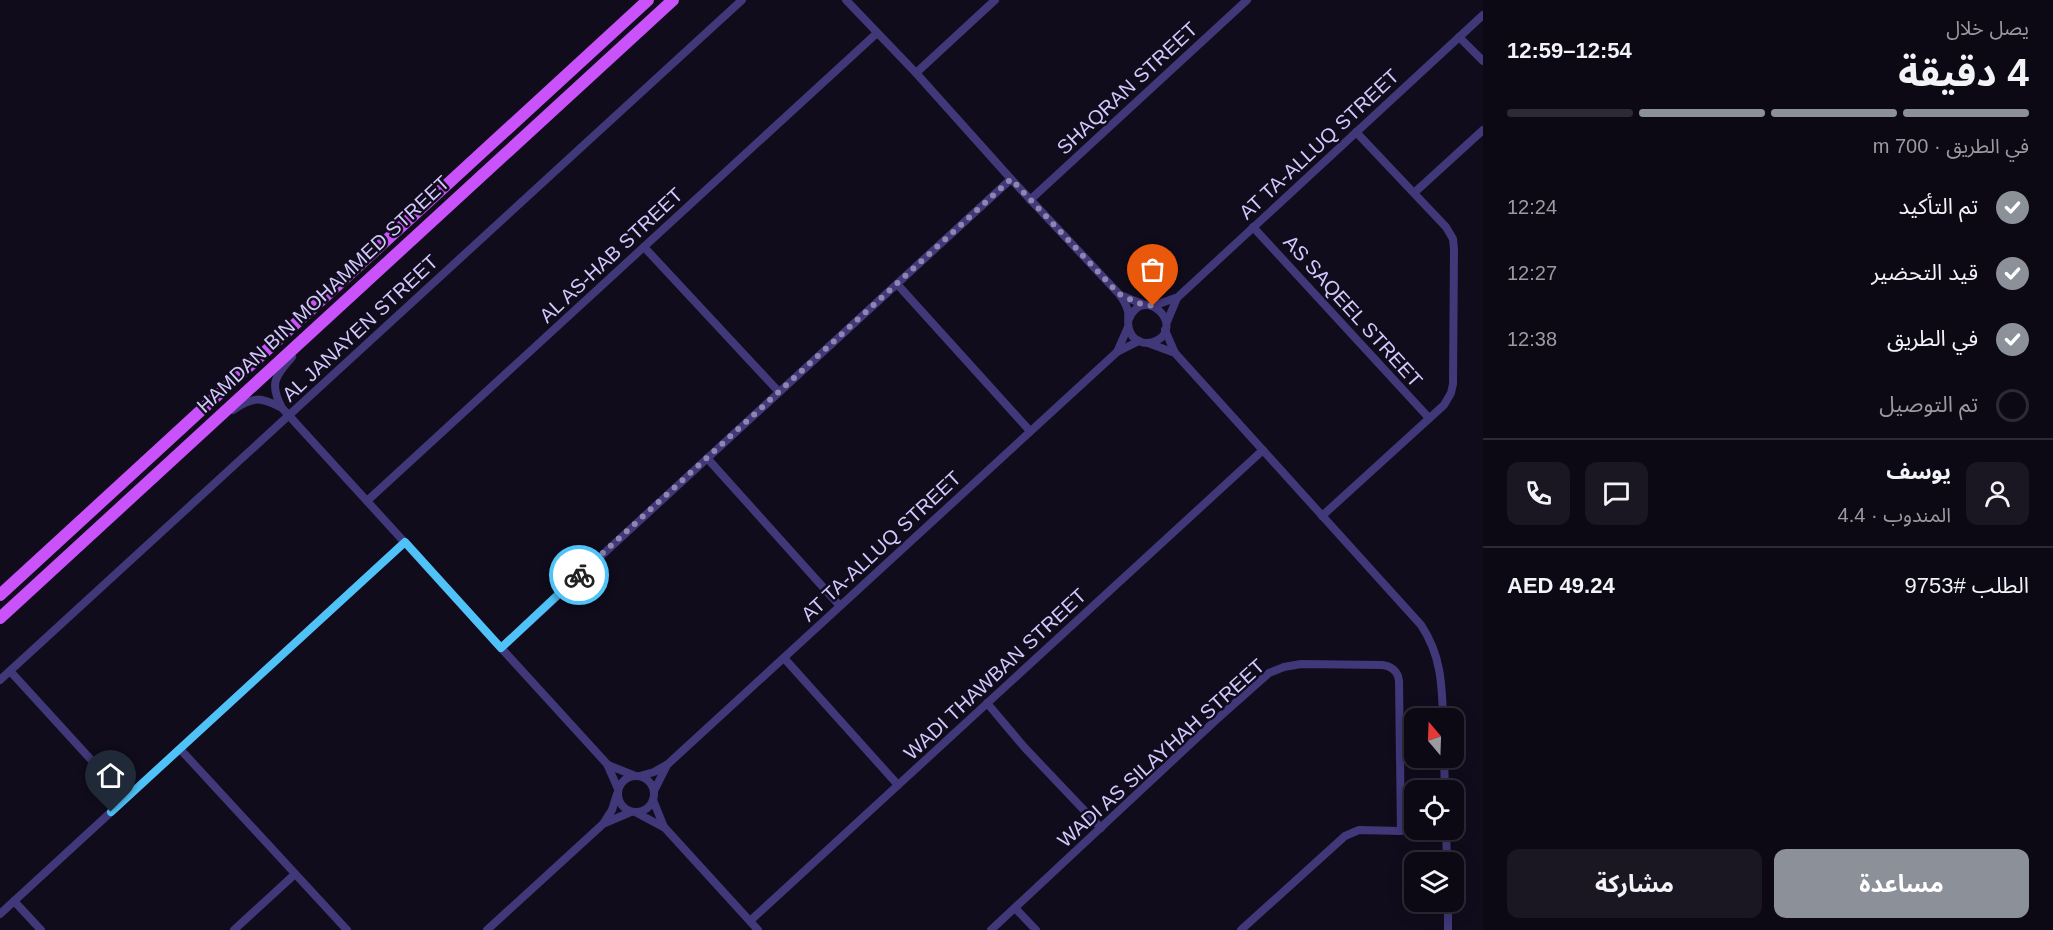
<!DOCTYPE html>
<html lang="ar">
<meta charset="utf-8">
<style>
:root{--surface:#0c0915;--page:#1a1722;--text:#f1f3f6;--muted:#9a9aa0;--line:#2c2a34;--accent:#8c9099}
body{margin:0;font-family:Arial,"Noto Sans Arabic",sans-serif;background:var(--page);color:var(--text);direction:rtl;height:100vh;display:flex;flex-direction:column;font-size:22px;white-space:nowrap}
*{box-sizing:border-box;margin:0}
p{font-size:20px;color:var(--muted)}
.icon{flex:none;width:33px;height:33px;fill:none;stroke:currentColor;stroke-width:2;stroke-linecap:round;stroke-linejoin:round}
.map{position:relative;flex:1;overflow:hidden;direction:ltr}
.sheet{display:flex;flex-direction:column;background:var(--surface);width:570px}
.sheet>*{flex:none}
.needle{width:39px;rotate:341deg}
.fabs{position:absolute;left:1404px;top:708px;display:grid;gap:12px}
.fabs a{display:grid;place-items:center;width:60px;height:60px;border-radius:12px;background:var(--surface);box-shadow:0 3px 15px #0003,0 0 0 2px var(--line);font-size:30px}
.pin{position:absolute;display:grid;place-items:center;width:51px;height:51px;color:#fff;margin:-62px -26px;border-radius:50% 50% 50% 0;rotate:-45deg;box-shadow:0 0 6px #0007}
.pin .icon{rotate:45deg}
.courier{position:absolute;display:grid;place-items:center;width:60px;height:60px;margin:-30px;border:4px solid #4fc3f7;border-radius:50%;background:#fff;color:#222;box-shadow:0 2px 8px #0007}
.headline em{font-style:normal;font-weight:700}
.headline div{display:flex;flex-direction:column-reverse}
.headline{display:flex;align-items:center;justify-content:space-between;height:102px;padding:0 24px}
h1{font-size:39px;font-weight:700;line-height:45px}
.bar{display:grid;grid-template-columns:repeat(4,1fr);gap:9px 6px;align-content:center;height:72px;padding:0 24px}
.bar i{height:8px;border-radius:4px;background:var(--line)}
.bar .selected{background:var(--accent)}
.bar p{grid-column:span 4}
.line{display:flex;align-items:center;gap:15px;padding:0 24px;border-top:2px solid var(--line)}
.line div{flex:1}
.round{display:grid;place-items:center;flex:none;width:63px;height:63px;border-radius:12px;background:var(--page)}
ol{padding:0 24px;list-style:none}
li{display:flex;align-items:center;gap:18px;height:66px}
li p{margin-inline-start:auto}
li .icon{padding:6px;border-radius:50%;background:var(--accent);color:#fff;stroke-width:4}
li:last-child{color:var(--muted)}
li i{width:33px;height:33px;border:3px solid var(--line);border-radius:50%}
.button{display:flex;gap:12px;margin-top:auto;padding:12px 24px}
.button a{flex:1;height:69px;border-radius:12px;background:var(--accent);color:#fff;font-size:24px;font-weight:700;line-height:69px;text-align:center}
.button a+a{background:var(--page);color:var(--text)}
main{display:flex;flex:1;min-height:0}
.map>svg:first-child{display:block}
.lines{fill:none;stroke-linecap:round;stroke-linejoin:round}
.street{stroke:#403879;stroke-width:8}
.primary{stroke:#c952fa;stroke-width:12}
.done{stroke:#8e86ae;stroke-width:6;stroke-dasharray:0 10.8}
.route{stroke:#4fc3f7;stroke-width:8}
.labels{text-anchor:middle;stroke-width:5;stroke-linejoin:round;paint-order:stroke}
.street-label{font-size:20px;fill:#d2c8fd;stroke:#100c1c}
</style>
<main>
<section class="sheet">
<div class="headline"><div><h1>4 دقيقة</h1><p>يصل خلال</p></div><em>12:54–12:59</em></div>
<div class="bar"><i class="selected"></i><i class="selected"></i><i class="selected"></i><i></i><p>في الطريق · 700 m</p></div>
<ol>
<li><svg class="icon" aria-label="check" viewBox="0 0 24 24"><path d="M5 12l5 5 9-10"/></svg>تم التأكيد<p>12:24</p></li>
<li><svg class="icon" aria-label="check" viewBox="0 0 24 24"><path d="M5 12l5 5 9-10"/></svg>قيد التحضير<p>12:27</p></li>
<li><svg class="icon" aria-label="check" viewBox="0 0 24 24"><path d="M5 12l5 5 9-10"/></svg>في الطريق<p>12:38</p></li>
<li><i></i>تم التوصيل</li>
</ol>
<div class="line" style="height:108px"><a class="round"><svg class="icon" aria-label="person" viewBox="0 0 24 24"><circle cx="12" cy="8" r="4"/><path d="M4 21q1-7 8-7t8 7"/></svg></a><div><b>يوسف</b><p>المندوب · 4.4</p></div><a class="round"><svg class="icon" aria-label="chat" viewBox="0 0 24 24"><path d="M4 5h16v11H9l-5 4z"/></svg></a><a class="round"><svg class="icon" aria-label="phone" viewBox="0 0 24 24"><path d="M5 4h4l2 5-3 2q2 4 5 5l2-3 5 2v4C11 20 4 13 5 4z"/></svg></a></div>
<div class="line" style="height:78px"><div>الطلب #9753</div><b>AED 49.24</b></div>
<div class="button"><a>مساعدة</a><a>مشاركة</a></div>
</section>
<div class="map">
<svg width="1483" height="930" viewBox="0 0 1483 930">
<rect width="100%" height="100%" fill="#100c1c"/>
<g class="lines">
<g class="street">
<path d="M846,0L916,73L1011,179L1119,294C1123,299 1126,304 1128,311C1129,317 1127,323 1129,329C1132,341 1145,346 1156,341C1186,326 1144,283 1129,319"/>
<polyline points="1459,37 1483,61"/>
<polyline points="916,73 995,0"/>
<polyline points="1414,193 1483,130"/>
<polyline points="1030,200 1247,0"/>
<polyline points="1253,227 1429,418"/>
<polyline points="644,247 779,392"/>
<polyline points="897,284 1030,431"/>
<polyline points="1120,295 1145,305"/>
<polyline points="1153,306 1178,297 1483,15"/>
<polyline points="1167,322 1177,298"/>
<path d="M1165,330L1175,353L1421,625C1441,655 1442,684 1443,718"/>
<polyline points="1148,343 1175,353"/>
<polyline points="1117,352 1128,327"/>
<path d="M292,357C275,376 269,384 282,408L607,764L618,789"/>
<path d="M233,410C253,396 261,397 282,408"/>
<polyline points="707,458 840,606"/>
<polyline points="367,501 877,33"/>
<polyline points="1322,516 1444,405 1451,393 1453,384 1454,249 1453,239 1446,227 1356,132"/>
<polyline points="501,648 1011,179"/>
<polyline points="784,658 898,785"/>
<polyline points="10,671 126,798"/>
<polyline points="0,680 742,0"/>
<polyline points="987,703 1025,748 1101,828"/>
<polyline points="180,749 347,930"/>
<polyline points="1444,758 1445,790"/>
<polyline points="1400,759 1444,759"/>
<polyline points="608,765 633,775"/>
<circle cx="636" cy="794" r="18"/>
<polyline points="640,776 654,772 668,764 1117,352 1139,341"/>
<polyline points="654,791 667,765"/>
<polyline points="653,800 664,827"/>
<polyline points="637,813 665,828 758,930"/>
<polyline points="605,823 631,812"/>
<polyline points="1446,830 1447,862"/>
<polyline points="14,901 41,930"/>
<polyline points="1015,908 1036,930"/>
<polyline points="0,914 405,542"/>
<polyline points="750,921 1263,450"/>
<polyline points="234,930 295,874"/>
<polyline points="487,930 603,824 612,810 617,794"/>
<path d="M991,930L1216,720L1269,673L1284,667L1301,664L1382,665C1391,666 1398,671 1399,681L1401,831L1359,830L1345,836L1241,930"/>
<polyline points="1448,930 1448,902"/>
</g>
<g class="primary">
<polyline points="0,595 648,0"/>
<polyline points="0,618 673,0"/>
</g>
</g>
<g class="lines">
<polyline class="done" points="579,575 1011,179 1119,294 1138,303 1153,306"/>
<polyline class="route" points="111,812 405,542 501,648 579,575"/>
</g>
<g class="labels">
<g class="street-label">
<text transform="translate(1127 88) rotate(-43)" y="7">SHAQRAN STREET</text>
<text transform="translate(1319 144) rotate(-43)" y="7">AT TA-ALLUQ STREET</text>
<text transform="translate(611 255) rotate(-43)" y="7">AL AS-HAB STREET</text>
<text transform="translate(323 294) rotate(-43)" y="7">HAMDAN BIN MOHAMMED STREET</text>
<text transform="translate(1353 311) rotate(48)" y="7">AS SAQEEL STREET</text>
<text transform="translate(360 328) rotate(-43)" y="7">AL JANAYEN STREET</text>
<text transform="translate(881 546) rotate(-43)" y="7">AT TA-ALLUQ STREET</text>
<text transform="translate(995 674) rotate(-43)" y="7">WADI THAWBAN STREET</text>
<text transform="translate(1161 753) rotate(-42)" y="7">WADI AS SILAYHAH STREET</text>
</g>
</g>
</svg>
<div class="fabs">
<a><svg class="needle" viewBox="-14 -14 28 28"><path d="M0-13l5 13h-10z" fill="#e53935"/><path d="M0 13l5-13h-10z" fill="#9a9aa0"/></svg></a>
<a><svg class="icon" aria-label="locate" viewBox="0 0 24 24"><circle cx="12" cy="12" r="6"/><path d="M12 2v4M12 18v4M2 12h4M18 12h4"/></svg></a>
<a><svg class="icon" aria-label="layers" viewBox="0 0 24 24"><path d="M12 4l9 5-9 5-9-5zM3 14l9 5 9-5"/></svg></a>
</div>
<div class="pin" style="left:1153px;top:306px;background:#ea580c"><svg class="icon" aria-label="bag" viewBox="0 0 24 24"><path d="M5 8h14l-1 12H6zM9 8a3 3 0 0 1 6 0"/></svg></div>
<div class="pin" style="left:111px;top:812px;background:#1f2937"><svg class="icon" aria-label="home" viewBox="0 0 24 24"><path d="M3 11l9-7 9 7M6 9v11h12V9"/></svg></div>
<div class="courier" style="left:579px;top:575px"><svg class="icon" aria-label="bike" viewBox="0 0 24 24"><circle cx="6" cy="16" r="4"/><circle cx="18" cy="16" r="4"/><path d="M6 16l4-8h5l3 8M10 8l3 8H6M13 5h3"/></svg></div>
</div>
</main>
